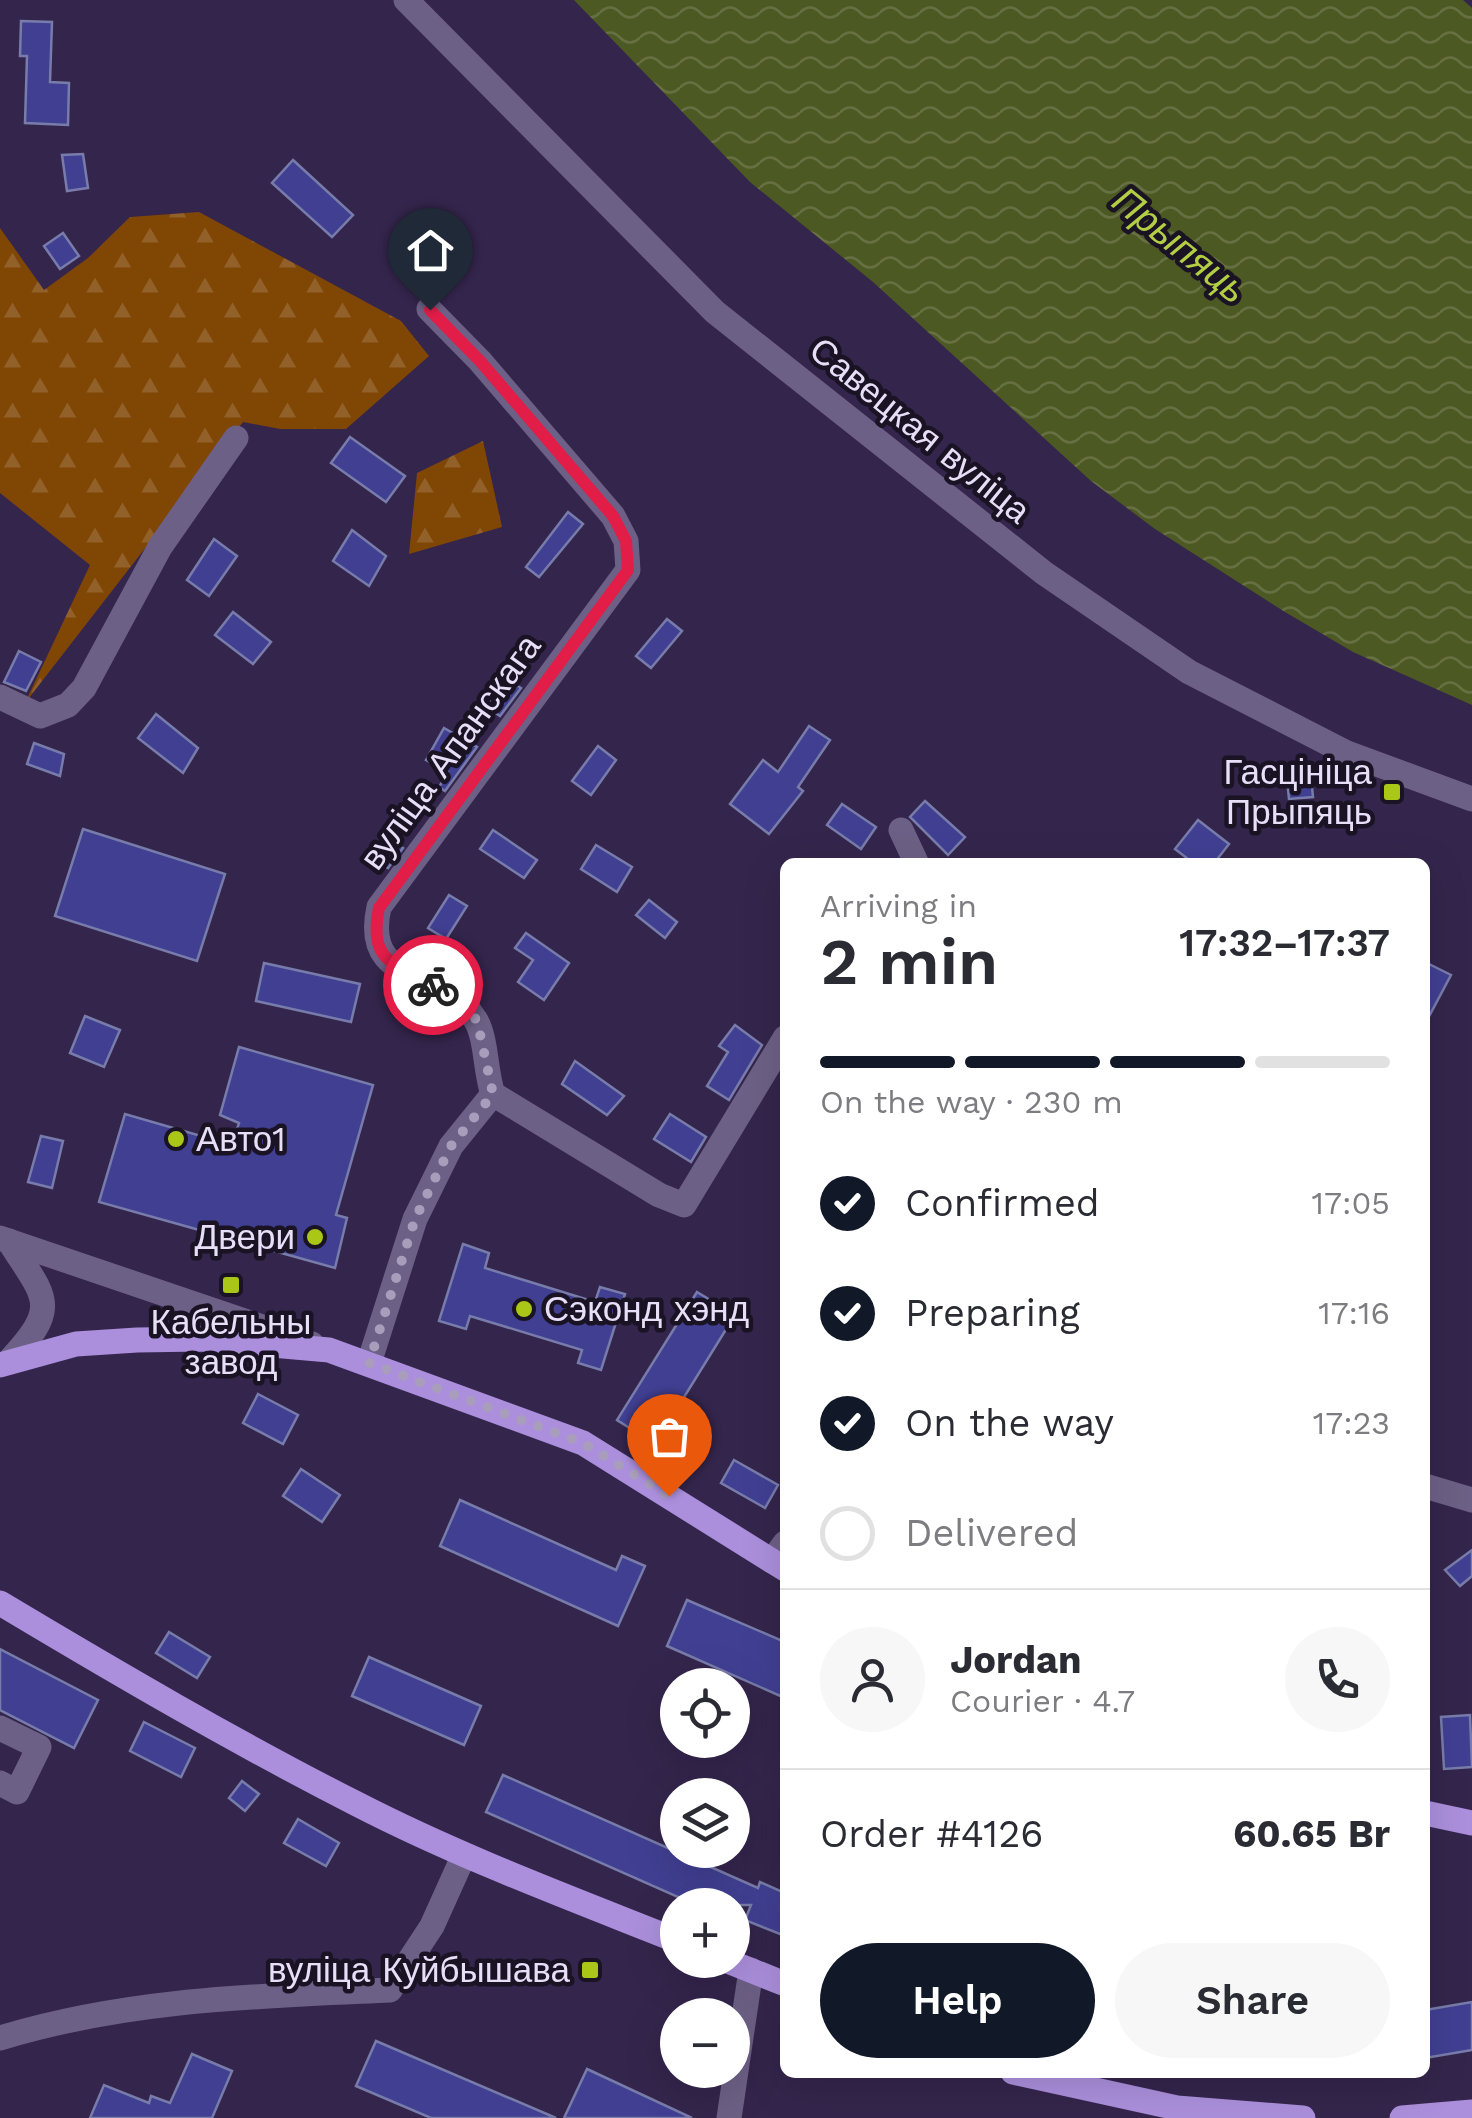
<!DOCTYPE html>
<meta charset="utf-8">
<style>
:root{--surface:#fff;--page:#f7f7f7;--text:#2b2b33;--muted:#7c7c81;--line:#e1e1e2;--accent:#111827}
body{margin:0;font-family:"Work Sans",sans-serif;background:var(--page);color:var(--text);height:100vh;display:flex;flex-direction:column;font-size:38px;white-space:nowrap}
*{box-sizing:border-box;margin:0}
p{font-size:32px;color:var(--muted)}
.icon{flex:none;width:55px;height:55px;fill:none;stroke:currentColor;stroke-width:2;stroke-linecap:round;stroke-linejoin:round}
.map{position:relative;flex:1;overflow:hidden}
.drawer{position:absolute;left:780px;top:858px;width:650px;height:1220px;display:flex;flex-direction:column;background:var(--surface);border-radius:15px;box-shadow:0 10px 40px #0002}
.drawer>*{flex:none}
.buttons{position:absolute;left:660px;top:1668px;display:grid;gap:20px}
.buttons a{display:grid;place-items:center;width:90px;height:90px;border-radius:50%;background:var(--surface);box-shadow:0 10px 40px #0002;font-size:50px}
.pin{position:absolute;display:grid;place-items:center;width:85px;height:85px;color:#fff;margin:-102px -42px;border-radius:50% 50% 50% 0;rotate:-45deg;box-shadow:0 0 10px #0007}
.pin .icon{rotate:45deg}
.courier{position:absolute;display:grid;place-items:center;width:100px;height:100px;margin:-50px;border:8px solid #e11d48;border-radius:50%;background:#fff;color:#222;box-shadow:0 2px 12px #0007}
.summary em{font-style:normal;font-weight:600}
.summary div{display:flex;flex-direction:column-reverse}
.summary{display:flex;align-items:center;justify-content:space-between;height:170px;padding:0 40px}
h1{font-size:65px;font-weight:600;line-height:75px}
.bar{display:grid;grid-template-columns:repeat(4,1fr);gap:15px 10px;align-content:center;height:120px;padding:0 40px}
.bar i{height:12px;border-radius:8px;background:var(--line)}
.bar .active{background:var(--accent)}
.bar p{grid-column:span 4}
.line{display:flex;align-items:center;gap:25px;padding:0 40px;border-top:2px solid var(--line)}
.line div{flex:1}
.round{display:grid;place-items:center;flex:none;width:105px;height:105px;border-radius:52px;background:var(--page)}
ol{padding:0 40px;list-style:none}
li{display:flex;align-items:center;gap:30px;height:110px}
li p{margin-inline-start:auto}
li .icon{padding:10px;border-radius:50%;background:var(--accent);color:#fff;stroke-width:4}
li:last-child{color:var(--muted)}
li i{width:55px;height:55px;border:5px solid var(--line);border-radius:50%}
.primary-button{display:flex;gap:20px;margin-top:auto;padding:20px 40px}
.primary-button a{flex:1;height:115px;border-radius:60px;background:var(--accent);color:#fff;font-size:40px;font-weight:600;line-height:115px;text-align:center}
.primary-button a+a{background:var(--page);color:var(--text)}
.map>svg:first-child{display:block}
.forest{fill:url(#forest-firs)}
.water{fill:url(#water-waves)}
.building{fill:#413f92;stroke:#787caa;stroke-width:2.5}
.lines{fill:none;stroke-linecap:round;stroke-linejoin:round}
.minor{stroke:#6d6086;stroke-width:25}
.major{stroke:#ab8fdc;stroke-width:25}
.done{stroke:#a89ebc;stroke-width:10;stroke-dasharray:0 18}
.route{stroke:#e11d48;stroke-width:12}
.poi-dot{fill:#aac718;stroke:#191324;stroke-width:4}
.labels{text-anchor:middle;stroke-width:9;stroke-linejoin:round;paint-order:stroke}
.street-label{font-size:35px;fill:#e7dff8;stroke:#191324}
.poi-label{font-size:35px;fill:#e7dff8;stroke:#191324;text-anchor:end}
.water-label{font-size:38px;font-style:italic;fill:#b3ce44;stroke:#191324}
</style>
<div class="map">
<svg width="1472" height="2118" viewBox="0 0 1472 2118">
<defs>
<pattern id="forest-firs" width="22" height="20" patternUnits="userSpaceOnUse" patternTransform="scale(2.5)"><rect width="22" height="20" fill="#804604"/><path d="M5 1l3.5 6h-7zM16 11l3.5 6h-7z" fill="#926029"/></pattern>
<pattern id="water-waves" width="16" height="10" patternUnits="userSpaceOnUse" patternTransform="scale(2.5)"><rect width="16" height="10" fill="#4d5922"/><path d="M0 5q4-4 8 0t8 0" fill="none" stroke="#677043"/></pattern>
</defs>
<rect width="100%" height="100%" fill="#34254c"/>
<g class="forest">
<polygon points="199,212 401,321 429,356 346,429 280,429 243,422 25,703 90,565 0,493 0,228 44,290 88,258 130,217"/>
<polygon points="483,441 502,527 409,554 417,473"/>
</g>
<polygon class="water" points="574,0 1463,0 1472,8 1472,705 1353,652 1285,612 1155,529 1091,481 873,282 750,182"/>
<g class="building">
<polygon points="21,21 52,22 50,82 69,83 68,125 25,123 27,56 20,56"/>
<polygon points="83,154 88,188 67,191 62,155"/>
<polygon points="293,160 353,215 332,237 272,183"/>
<polygon points="63,233 79,256 60,269 44,246"/>
<polygon points="350,437 405,476 386,502 331,463"/>
<polygon points="568,512 583,524 539,577 526,567"/>
<polygon points="352,530 386,556 369,586 333,561"/>
<polygon points="214,539 237,556 209,596 187,580"/>
<polygon points="233,612 271,642 253,664 215,635"/>
<polygon points="667,619 682,631 651,668 636,656"/>
<polygon points="19,651 41,662 26,691 4,682"/>
<polygon points="507,679 521,688 500,716 487,707"/>
<polygon points="156,714 198,748 183,773 138,738"/>
<polygon points="809,726 830,740 798,787 803,791 769,834 730,804 763,760 778,772"/>
<polygon points="444,728 477,747 445,791 439,787 448,772 426,760"/>
<polygon points="34,743 64,754 60,776 27,764"/>
<polygon points="598,746 616,760 591,795 572,781"/>
<polygon points="1310,767 1313,797 1289,799 1286,769"/>
<polygon points="925,801 965,837 948,855 910,817"/>
<polygon points="842,804 876,827 861,849 827,825"/>
<polygon points="1198,820 1229,844 1215,862 1192,862 1175,849"/>
<polygon points="83,829 225,874 197,961 55,916"/>
<polygon points="493,830 537,860 524,878 480,849"/>
<polygon points="388,839 403,848 388,868 376,861"/>
<polygon points="596,845 632,867 617,892 581,869"/>
<polygon points="449,895 467,906 446,939 428,928"/>
<polygon points="649,900 677,922 665,938 636,915"/>
<polygon points="526,933 569,963 544,1000 518,982 533,960 515,948"/>
<polygon points="1425,962 1451,975 1425,1024"/>
<polygon points="264,963 360,984 351,1022 256,1001"/>
<polygon points="85,1016 120,1030 104,1067 70,1053"/>
<polygon points="735,1025 762,1045 729,1100 707,1086 728,1052 719,1046"/>
<polygon points="239,1047 373,1085 336,1215 347,1218 335,1268 99,1202 125,1114 232,1145 239,1123 220,1115"/>
<polygon points="575,1061 624,1096 607,1115 562,1084"/>
<polygon points="670,1114 706,1137 691,1162 654,1139"/>
<polygon points="41,1136 63,1141 52,1188 28,1182"/>
<polygon points="463,1244 489,1253 485,1268 595,1302 600,1287 625,1294 601,1370 578,1363 582,1350 470,1316 466,1329 439,1321"/>
<polygon points="697,1292 735,1315 655,1444 617,1420"/>
<polygon points="258,1394 298,1415 283,1444 243,1423"/>
<polygon points="734,1460 778,1485 765,1508 721,1483"/>
<polygon points="301,1469 340,1495 322,1522 283,1496"/>
<polygon points="460,1500 616,1570 622,1556 645,1566 618,1626 440,1546"/>
<polygon points="1472,1550 1472,1576 1460,1586 1445,1570"/>
<polygon points="687,1600 785,1642 785,1698 667,1646"/>
<polygon points="169,1632 210,1657 197,1678 156,1653"/>
<polygon points="0,1649 98,1700 74,1748 0,1710"/>
<polygon points="369,1657 481,1706 464,1745 352,1696"/>
<polygon points="1470,1715 1472,1767 1444,1769 1441,1717"/>
<polygon points="144,1722 195,1748 181,1777 130,1751"/>
<polygon points="503,1775 758,1888 760,1882 785,1893 785,1936 745,1920 751,1905 696,1905 486,1812"/>
<polygon points="242,1781 259,1794 245,1811 229,1798"/>
<polygon points="298,1819 339,1843 326,1866 284,1843"/>
<polygon points="1472,2002 1472,2050 1425,2058 1425,2010"/>
<polygon points="376,2041 556,2118 431,2118 356,2086"/>
<polygon points="192,2054 232,2071 212,2118 90,2118 104,2085 149,2103 151,2096 170,2103"/>
<polygon points="587,2069 692,2118 564,2118"/>
</g>
<g class="lines">
<g class="minor">
<polyline points="406,0 715,312 1044,573 1189,672 1347,753 1472,799"/>
<path d="M429,309L480,361L613,516L626,541L628,570L379,907C361,987 442,966 475,1019C487,1037 485,1073 493,1094L659,1195L684,1205L785,1038"/>
<polyline points="0,697 40,716 68,705 84,688 160,547 236,438"/>
<polyline points="901,830 916,862"/>
<polyline points="0,1238 312,1344"/>
<path d="M9,1241C45,1298 61,1305 11,1359"/>
<polyline points="369,1363 415,1219 451,1146 493,1094"/>
<polyline points="1425,1486 1472,1500"/>
<polyline points="772,1561 785,1543"/>
<polyline points="0,1728 39,1747 17,1792 0,1783"/>
<path d="M0,2038C128,1999 258,1996 390,1990L432,1926L464,1855"/>
<polyline points="729,2118 751,1970"/>
</g>
<g class="major">
<polyline points="0,1365 76,1344 137,1340 201,1339 329,1350 583,1443 785,1569"/>
<path d="M0,1603C117,1673 235,1742 357,1804C460,1857 570,1898 678,1941"/>
<polyline points="1425,1813 1472,1823"/>
<polyline points="725,1960 785,1984"/>
<polyline points="1013,2072 1177,2108 1303,2118"/>
<polyline points="1402,2118 1472,2112"/>
</g>
</g>
<g class="lines">
<polyline class="done" points="433,985 477,1020 493,1094 451,1146 415,1219 369,1363 583,1443 669,1496"/>
<path class="route" d="M430,310L480,361L613,516L626,541L628,570L379,908C368,960 392,963 433,985"/>
</g>
<g class="poi-dot">
<rect x="1382" y="782" width="20" height="20" rx="5"/>
<circle cx="176" cy="1139" r="10"/>
<circle cx="315" cy="1237" r="10"/>
<rect x="221" y="1275" width="20" height="20" rx="5"/>
<circle cx="524" cy="1309" r="10"/>
<rect x="580" y="1960" width="20" height="20" rx="5"/>
</g>
<g class="labels">
<g class="street-label">
<text transform="translate(920 430) rotate(39)" y="12">Савецкая вуліца</text>
<text transform="translate(450 752) rotate(-54)" y="12">вуліца Апанскага</text>
</g>
<g class="poi-label">
<text x="1372" y="784">Гасцініца<tspan x="1372" dy="40">Прыпяць</tspan></text>
<text x="196" y="1151" text-anchor="start">Авто1</text>
<text x="295" y="1249">Двери</text>
<text x="544" y="1321" text-anchor="start">Сэконд хэнд</text>
<text x="231" y="1334" text-anchor="middle">Кабельны<tspan x="231" dy="40">завод</tspan></text>
<text x="570" y="1982">вуліца Куйбышава</text>
</g>
<g class="water-label">
<text transform="translate(1180 245) rotate(39)" y="13">Прыпяць</text>
</g>
</g>
</svg>
<div class="buttons">
<a><svg class="icon" aria-label="locate" viewBox="0 0 24 24"><circle cx="12" cy="12" r="6"/><path d="M12 2v4M12 18v4M2 12h4M18 12h4"/></svg></a>
<a><svg class="icon" aria-label="layers" viewBox="0 0 24 24"><path d="M12 4l9 5-9 5-9-5zM3 14l9 5 9-5"/></svg></a>
<a>+</a>
<a>−</a>
</div>
<div class="pin" style="left:669px;top:1496px;background:#ea580c"><svg class="icon" aria-label="bag" viewBox="0 0 24 24"><path d="M5 8h14l-1 12H6zM9 8a3 3 0 0 1 6 0"/></svg></div>
<div class="pin" style="left:430px;top:310px;background:#1f2937"><svg class="icon" aria-label="home" viewBox="0 0 24 24"><path d="M3 11l9-7 9 7M6 9v11h12V9"/></svg></div>
<div class="courier" style="left:433px;top:985px"><svg class="icon" aria-label="bike" viewBox="0 0 24 24"><circle cx="6" cy="16" r="4"/><circle cx="18" cy="16" r="4"/><path d="M6 16l4-8h5l3 8M10 8l3 8H6M13 5h3"/></svg></div>
<section class="drawer">
<div class="summary"><div><h1>2 min</h1><p>Arriving in</p></div><em>17:32–17:37</em></div>
<div class="bar"><i class="active"></i><i class="active"></i><i class="active"></i><i></i><p>On the way · 230 m</p></div>
<ol>
<li><svg class="icon" aria-label="check" viewBox="0 0 24 24"><path d="M5 12l5 5 9-10"/></svg>Confirmed<p>17:05</p></li>
<li><svg class="icon" aria-label="check" viewBox="0 0 24 24"><path d="M5 12l5 5 9-10"/></svg>Preparing<p>17:16</p></li>
<li><svg class="icon" aria-label="check" viewBox="0 0 24 24"><path d="M5 12l5 5 9-10"/></svg>On the way<p>17:23</p></li>
<li><i></i>Delivered</li>
</ol>
<div class="line" style="height:180px"><a class="round"><svg class="icon" aria-label="person" viewBox="0 0 24 24"><circle cx="12" cy="8" r="4"/><path d="M4 21q1-7 8-7t8 7"/></svg></a><div><b>Jordan</b><p>Courier · 4.7</p></div><a class="round"><svg class="icon" aria-label="phone" viewBox="0 0 24 24"><path d="M5 4h4l2 5-3 2q2 4 5 5l2-3 5 2v4C11 20 4 13 5 4z"/></svg></a></div>
<div class="line" style="height:130px"><div>Order #4126</div><b>60.65 Br</b></div>
<div class="primary-button"><a>Help</a><a>Share</a></div>
</section>
</div>
